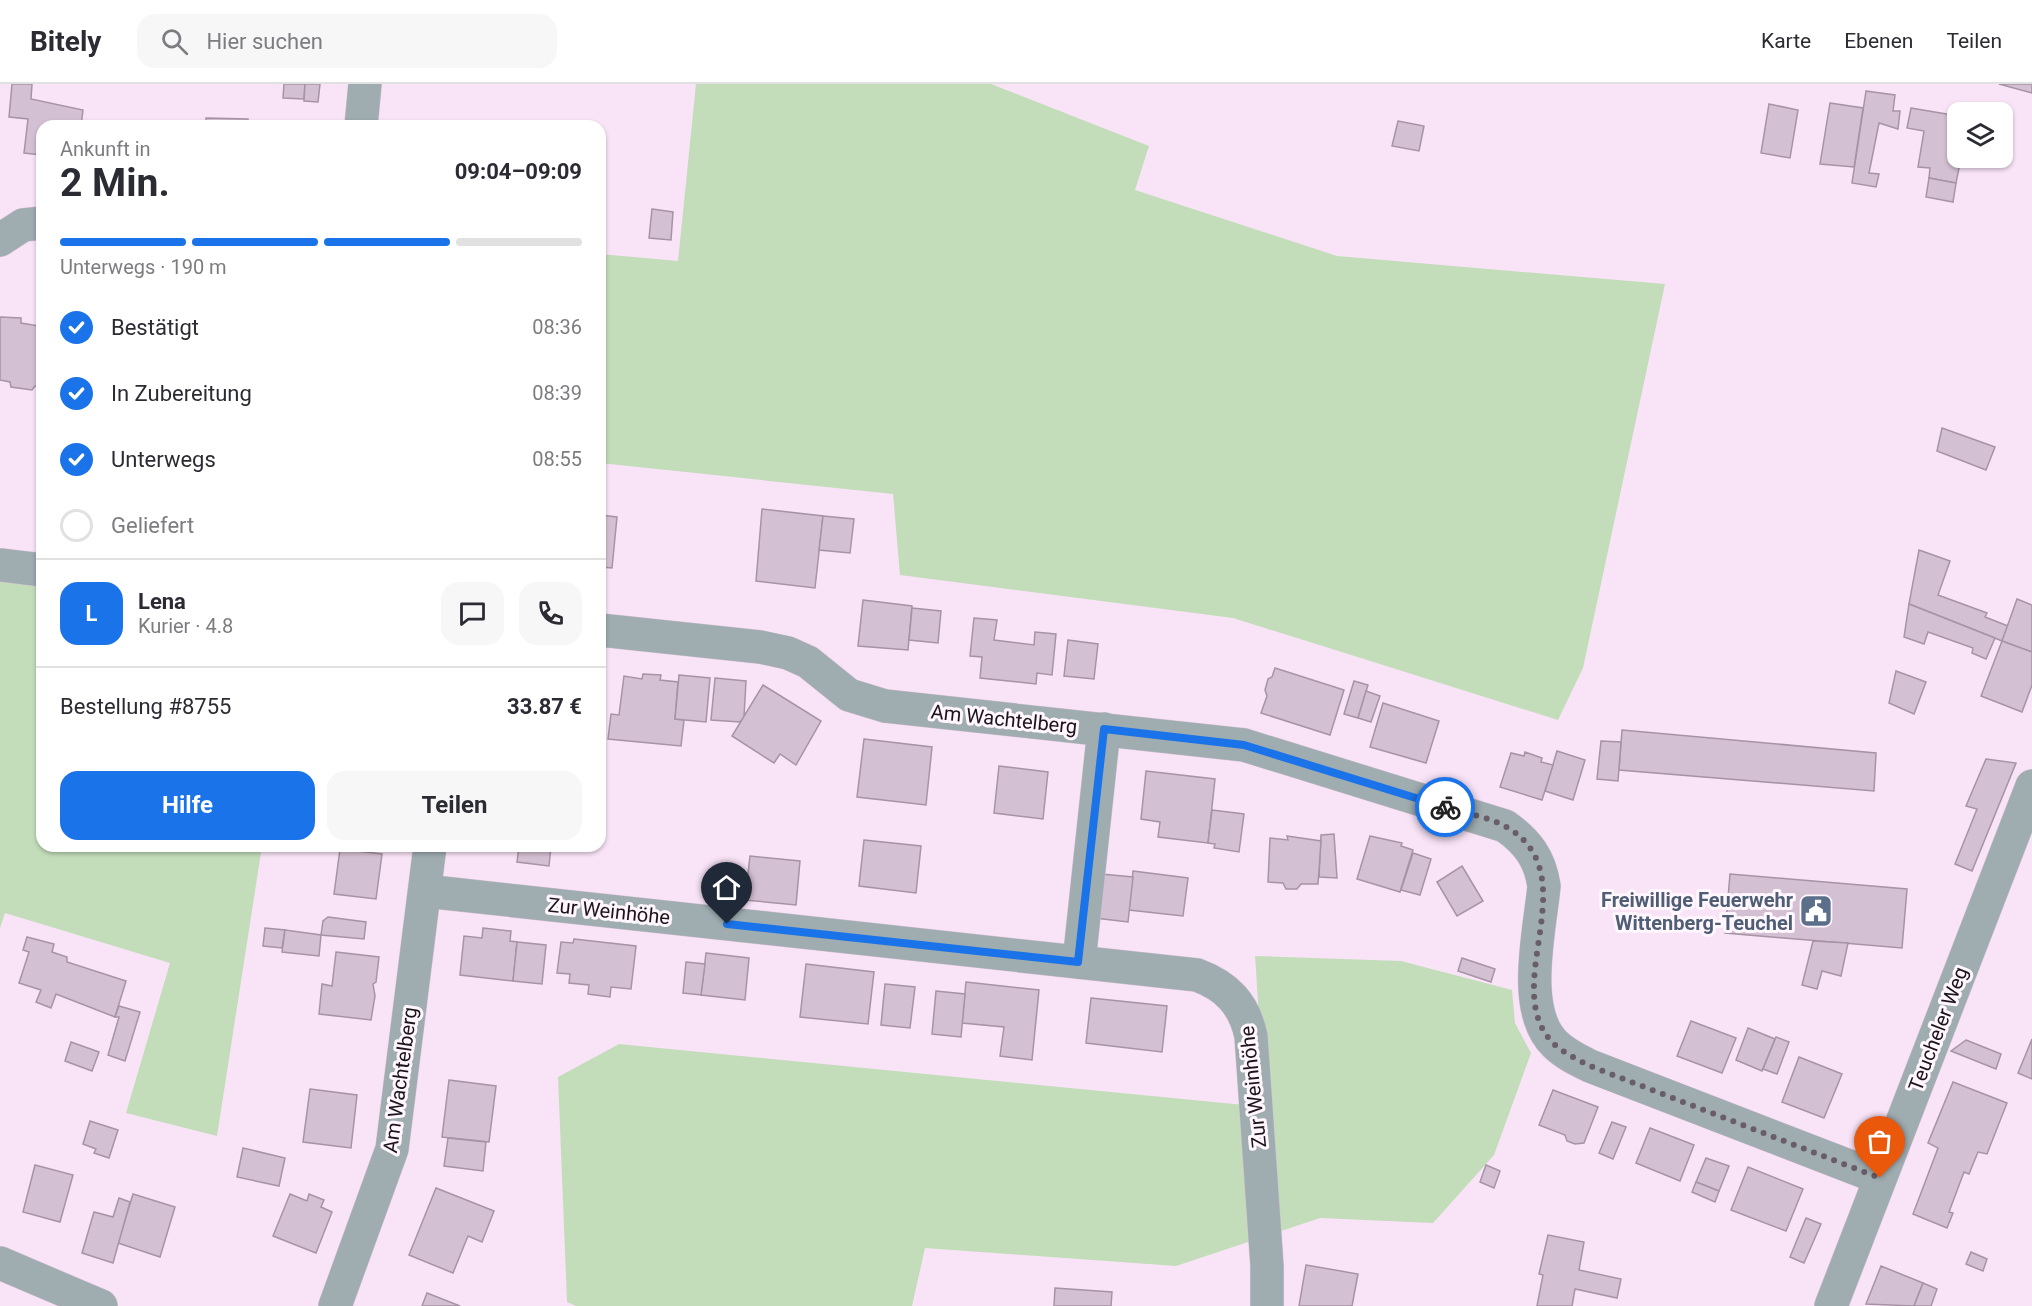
<!DOCTYPE html>
<html lang="de">
<meta charset="utf-8">
<style>
:root{--surface:#fff;--page:#f7f7f7;--text:#2b2b33;--muted:#7c7c81;--line:#e1e1e2;--accent:#1a73e8}
body{margin:0;font-family:Roboto,sans-serif;background:var(--page);color:var(--text);height:100vh;display:flex;flex-direction:column;font-size:22px;white-space:nowrap}
*{box-sizing:border-box;margin:0}
p{font-size:20px;color:var(--muted)}
.icon{flex:none;width:33px;height:33px;fill:none;stroke:currentColor;stroke-width:2;stroke-linecap:round;stroke-linejoin:round}
.map{position:relative;flex:1;overflow:hidden}
.details{position:absolute;left:36px;top:36px;width:570px;height:732px;display:flex;flex-direction:column;background:var(--surface);border-radius:18px;box-shadow:0 2px 4px #0004}
.details>*{flex:none}
.tools{position:absolute;left:1947px;top:18px;display:grid;gap:12px}
.tools a{display:grid;place-items:center;width:66px;height:66px;border-radius:12px;background:var(--surface);box-shadow:0 2px 4px #0004;font-size:30px}
.pin{position:absolute;display:grid;place-items:center;width:51px;height:51px;color:#fff;margin:-62px -26px;border-radius:50% 50% 50% 0;rotate:-45deg;box-shadow:0 0 6px #0007}
.pin .icon{rotate:45deg}
.courier{position:absolute;display:grid;place-items:center;width:60px;height:60px;margin:-30px;border:4px solid #1a73e8;border-radius:50%;background:#fff;color:#222;box-shadow:0 2px 8px #0007}
.headline em{font-style:normal;font-weight:700}
.headline div{display:flex;flex-direction:column-reverse}
.headline{display:flex;align-items:center;justify-content:space-between;height:102px;padding:0 24px}
h1{font-size:39px;font-weight:700;line-height:45px}
.bar{display:grid;grid-template-columns:repeat(4,1fr);gap:9px 6px;align-content:center;height:72px;padding:0 24px}
.bar i{height:8px;border-radius:4px;background:var(--line)}
.bar .selected{background:var(--accent)}
.bar p{grid-column:span 4}
.line{display:flex;align-items:center;gap:15px;padding:0 24px;border-top:2px solid var(--line)}
.line div{flex:1}
.round{display:grid;place-items:center;flex:none;width:63px;height:63px;border-radius:18px;background:var(--page)}
ol{padding:0 24px;list-style:none}
li{display:flex;align-items:center;gap:18px;height:66px}
li p{margin-inline-start:auto}
li .icon{padding:6px;border-radius:50%;background:var(--accent);color:#fff;stroke-width:4}
li:last-child{color:var(--muted)}
li i{width:33px;height:33px;border:3px solid var(--line);border-radius:50%}
.action{display:flex;gap:12px;margin-top:auto;padding:12px 24px}
.action a{flex:1;height:69px;border-radius:18px;background:var(--accent);color:#fff;font-size:24px;font-weight:700;line-height:69px;text-align:center}
.action a+a{background:var(--page);color:var(--text)}
header{display:flex;align-items:center;gap:36px;box-sizing:border-box;height:84px;padding:0 30px;background:var(--surface);border-bottom:2px solid var(--line)}
header strong{font-size:28px}
nav{display:flex;gap:33px;margin-inline-start:auto;font-size:21px}
.search{width:420px;height:54px;background:var(--page);display:flex;align-items:center;gap:15px;box-sizing:border-box;padding:0 21px;border-radius:18px;color:var(--muted);font-size:22px}
.map>svg:first-child{display:block}
.green{fill:#c3ddba}
.building{fill:#d4c0d3;stroke:#a793a5;stroke-width:1.5}
.lines{fill:none;stroke-linecap:round;stroke-linejoin:round}
.street-casing{stroke:#d5c3d4;stroke-width:34}
.street{stroke:#9facb0;stroke-width:33}
.done{stroke:#695d68;stroke-width:6;stroke-dasharray:0 10.8}
.route{stroke:#1a73e8;stroke-width:8}
.labels{text-anchor:middle;stroke-width:6;stroke-linejoin:round;paint-order:stroke}
.street-label{font-size:20px;fill:#1b141b;stroke:#fff6fe}
.service-label{font-size:20px;font-weight:bold;fill:#4e5e75;stroke:#fff6fe;text-anchor:end}
</style>
<header>
<strong>Bitely</strong>
<div class="search"><svg class="icon" aria-label="search" viewBox="0 0 24 24"><circle cx="10" cy="10" r="6"/><path d="M15 15l6 6"/></svg>Hier suchen</div>
<nav><a>Karte</a><a>Ebenen</a><a>Teilen</a></nav>
</header>
<div class="map">
<svg width="2032" height="1222" viewBox="0 0 2032 1222">
<rect width="100%" height="100%" fill="#f9e4f7"/>
<g class="green">
<polygon points="696,0 991,0 1149,62 1135,106 1337,172 1665,200 1583,584 1558,636 1233,534 900,491 893,410 600,379 600,170 678,177"/>
<polygon points="0,495 42,500 42,762 262,762 217,1052 126,1029 170,879 5,829 0,844"/>
<polygon points="1255,872 1401,877 1512,906 1515,939 1531,969 1494,1071 1433,1139 1320,1134 1176,1182 925,1164 912,1222 576,1222 567,1218 558,993 619,960 1265,1023"/>
</g>
<g class="building">
<polygon points="12,0 32,0 31,15 83,26 81,42 42,42 42,71 24,69 28,35 9,33"/>
<polygon points="284,0 305,0 304,15 283,14"/>
<polygon points="305,0 320,0 318,18 304,17"/>
<polygon points="1999,0 2032,0 2032,9"/>
<polygon points="1866,7 1895,11 1893,27 1900,27 1898,45 1879,39 1869,89 1879,90 1876,103 1852,99"/>
<polygon points="1830,19 1863,24 1854,83 1820,80"/>
<polygon points="1769,20 1798,26 1790,74 1761,69"/>
<polygon points="1911,24 1958,32 1958,74 1961,74 1956,99 1929,94 1930,84 1918,83 1924,47 1907,44"/>
<polygon points="206,34 248,35 248,42 206,42"/>
<polygon points="1398,37 1424,42 1419,67 1392,62"/>
<polygon points="1929,94 1956,99 1953,118 1926,113"/>
<polygon points="652,125 673,128 671,156 649,154"/>
<polygon points="0,233 21,234 21,239 39,242 42,237 42,303 35,302 32,306 11,303 10,298 0,296"/>
<polygon points="1942,344 1995,363 1986,386 1937,367"/>
<polygon points="762,425 823,432 815,504 756,497"/>
<polygon points="600,431 617,433 612,484 600,483"/>
<polygon points="823,432 854,435 850,469 819,466"/>
<polygon points="1919,466 1950,477 1938,511 1987,529 1985,533 2008,542 2002,557 1909,520"/>
<polygon points="2017,515 2032,521 2032,568 2002,557"/>
<polygon points="863,516 912,522 908,566 858,562"/>
<polygon points="1909,520 1995,554 1986,575 1972,569 1973,564 1928,548 1924,560 1904,553"/>
<polygon points="912,524 941,527 938,559 909,556"/>
<polygon points="974,534 997,536 994,556 1034,561 1035,548 1056,550 1052,591 1037,589 1036,600 980,594 982,573 970,572"/>
<polygon points="1068,556 1098,560 1094,595 1064,592"/>
<polygon points="2002,557 2032,568 2032,601 2022,628 1981,612"/>
<polygon points="1275,584 1344,606 1330,651 1261,629 1267,612 1265,606 1268,595 1272,593"/>
<polygon points="1896,587 1926,598 1914,630 1889,619"/>
<polygon points="643,590 661,591 660,596 678,598 675,635 684,636 681,662 608,655 611,630 619,631 624,592 642,595"/>
<polygon points="679,591 710,594 706,638 675,635"/>
<polygon points="715,594 746,597 744,633 740,638 711,636"/>
<polygon points="1354,597 1368,601 1358,634 1344,630"/>
<polygon points="763,601 821,637 796,681 780,670 774,679 732,652"/>
<polygon points="1366,607 1380,612 1371,638 1358,634"/>
<polygon points="1383,619 1439,637 1426,679 1370,663"/>
<polygon points="1622,646 1876,669 1874,707 1619,686"/>
<polygon points="864,655 932,663 926,721 857,713"/>
<polygon points="1601,657 1621,658 1618,697 1597,695"/>
<polygon points="1557,667 1585,676 1573,716 1545,707"/>
<polygon points="1525,668 1542,674 1541,678 1553,681 1542,716 1500,703 1511,669 1524,672"/>
<polygon points="1986,675 2016,679 1972,787 1955,780 1977,725 1966,722"/>
<polygon points="999,682 1048,688 1043,735 994,729"/>
<polygon points="1146,687 1215,695 1208,759 1158,753 1160,738 1141,735"/>
<polygon points="1212,726 1244,730 1239,768 1214,764 1215,760 1208,759"/>
<polygon points="1334,750 1337,794 1319,793 1321,751"/>
<polygon points="1287,752 1321,757 1318,800 1301,800 1297,805 1286,805 1283,799 1268,798 1270,754 1288,756"/>
<polygon points="1370,752 1402,759 1401,762 1413,766 1400,808 1357,795"/>
<polygon points="864,756 921,762 916,809 859,802"/>
<polygon points="519,762 551,762 549,782 517,778"/>
<polygon points="340,765 382,770 376,815 334,810"/>
<polygon points="1413,769 1431,775 1420,811 1401,806"/>
<polygon points="750,772 800,777 796,821 745,816"/>
<polygon points="1462,782 1483,817 1457,832 1437,798"/>
<polygon points="1133,787 1188,794 1183,832 1129,826"/>
<polygon points="1101,790 1133,793 1128,838 1095,834"/>
<polygon points="1730,790 1907,805 1902,864 1725,849"/>
<polygon points="328,833 366,838 364,855 321,851 323,837"/>
<polygon points="265,844 285,846 282,864 263,862"/>
<polygon points="483,844 511,847 510,857 517,858 513,897 460,891 464,852 482,854"/>
<polygon points="285,846 321,851 319,872 282,868"/>
<polygon points="27,853 54,860 52,868 67,873 67,878 126,897 115,933 56,910 51,924 36,918 41,906 19,899 29,868 23,866"/>
<polygon points="574,855 636,862 631,905 611,903 610,913 588,910 589,901 569,899 570,890 557,889 561,858 573,859"/>
<polygon points="1813,857 1848,859 1841,892 1822,887 1817,905 1802,901"/>
<polygon points="517,858 546,861 542,900 513,897"/>
<polygon points="336,868 379,873 376,898 373,900 375,912 371,936 319,930 322,900 332,902"/>
<polygon points="706,869 749,874 745,916 701,911"/>
<polygon points="1462,874 1495,885 1491,898 1458,887"/>
<polygon points="686,878 705,880 701,911 683,909"/>
<polygon points="806,880 874,888 868,940 800,933"/>
<polygon points="966,898 1039,906 1032,976 1000,972 1004,943 962,939"/>
<polygon points="885,900 915,903 910,944 881,941"/>
<polygon points="936,907 965,910 961,953 932,950"/>
<polygon points="1091,914 1167,922 1162,968 1086,959"/>
<polygon points="119,922 140,928 125,977 108,971 119,933 115,933"/>
<polygon points="1691,937 1736,954 1722,989 1677,972"/>
<polygon points="1748,944 1775,955 1762,987 1736,976"/>
<polygon points="1776,953 1789,958 1777,990 1763,985"/>
<polygon points="2032,955 2032,995 2018,989"/>
<polygon points="1966,956 2001,970 1996,985 1951,967"/>
<polygon points="71,958 99,968 92,987 65,977"/>
<polygon points="1799,973 1842,990 1824,1034 1782,1018"/>
<polygon points="449,996 496,1002 489,1058 442,1053"/>
<polygon points="1953,998 2007,1019 1987,1070 1978,1068 1969,1090 1964,1088 1949,1128 1953,1129 1947,1144 1913,1130 1938,1064 1928,1059"/>
<polygon points="310,1005 357,1011 351,1064 303,1058"/>
<polygon points="1553,1006 1598,1023 1584,1059 1575,1060 1567,1057 1565,1051 1539,1041"/>
<polygon points="90,1037 118,1046 109,1074 94,1069 96,1065 83,1060"/>
<polygon points="1612,1038 1626,1043 1613,1075 1599,1069"/>
<polygon points="1650,1044 1694,1061 1680,1097 1636,1079"/>
<polygon points="448,1054 486,1058 483,1087 444,1082"/>
<polygon points="243,1064 285,1074 279,1102 237,1093"/>
<polygon points="1706,1074 1729,1082 1719,1107 1696,1098"/>
<polygon points="35,1081 73,1091 60,1138 23,1128"/>
<polygon points="1486,1081 1500,1087 1494,1104 1480,1098"/>
<polygon points="1748,1083 1803,1105 1786,1147 1731,1126"/>
<polygon points="1696,1098 1719,1107 1715,1118 1692,1108"/>
<polygon points="436,1104 494,1127 482,1158 468,1152 453,1189 409,1171"/>
<polygon points="133,1110 175,1123 160,1173 118,1159"/>
<polygon points="290,1110 307,1117 309,1110 324,1116 321,1123 332,1128 316,1169 273,1152"/>
<polygon points="119,1114 130,1118 113,1179 82,1169 94,1128 113,1133"/>
<polygon points="1806,1134 1821,1140 1804,1179 1790,1173"/>
<polygon points="1548,1151 1584,1158 1579,1186 1621,1195 1617,1214 1575,1205 1572,1222 1537,1222 1543,1191 1539,1190"/>
<polygon points="1971,1168 1987,1175 1983,1187 1966,1180"/>
<polygon points="1306,1181 1358,1190 1352,1222 1299,1222"/>
<polygon points="1881,1182 1923,1199 1914,1222 1866,1220"/>
<polygon points="1923,1199 1937,1205 1931,1222 1914,1222"/>
<polygon points="1055,1204 1112,1208 1111,1222 1054,1222"/>
<polygon points="427,1209 460,1222 422,1222"/>
</g>
<g class="lines">
<g class="street-casing">
<g id="street">
<polyline points="361,42 365,0"/>
<polyline points="0,156 23,141 42,139"/>
<polyline points="0,481 42,486"/>
<path d="M600,546L760,563L788,569L808,578L849,611L885,622L1244,661L1505,742C1528,758 1540,775 1544,802C1540,846 1520,926 1555,960C1565,970 1578,976 1590,982L1880,1094"/>
<path d="M425,807L1197,891C1227,902 1244,920 1251,952L1267,1182V1222"/>
<polyline points="1079,878 1104,645"/>
<polyline points="0,1179 101,1222"/>
<polyline points="335,1222 392,1065 430,762"/>
<polyline points="1831,1222 2032,702"/>
</g>
</g>
<use href="#street" class="street"/>
</g>
<g class="lines">
<path class="done" d="M1445,723C1468,730 1497,734 1517,750C1582,803 1498,907 1555,961C1566,970 1578,976 1590,982L1880,1094"/>
<polyline class="route" points="727,840 1078,878 1104,645 1244,661 1445,723"/>
</g>
<defs>
<g id="civic-square" transform="scale(1.725)"><rect x="-9" y="-9" width="18" height="18" rx="4" fill="#5c6f8a" stroke="#fff6fe"/><path d="M-.6-6.5H3V-4.5H.6V-3L4-1V1h2V6H-6V1h2V-1L-.6-3ZM-1.2 2.5V6h2.4V2.5Z" fill="#fff"/></g>
</defs>
<g fill-rule="evenodd">
<use href="#civic-square" x="1816" y="827"/>
</g>
<g class="labels">
<g class="street-label">
<text transform="translate(1004 635) rotate(6)" y="7">Am Wachtelberg</text>
<text transform="translate(609 827) rotate(6)" y="7">Zur Weinhöhe</text>
<text transform="translate(1938 945) rotate(-69)" y="7">Teucheler Weg</text>
<text transform="translate(400 996) rotate(-82)" y="7">Am Wachtelberg</text>
<text transform="translate(1253 1003) rotate(-96)" y="7">Zur Weinhöhe</text>
</g>
<g class="service-label">
<text x="1793" y="823">Freiwillige Feuerwehr<tspan x="1793" dy="23">Wittenberg-Teuchel</tspan></text>
</g>
</g>
</svg>
<div class="tools">
<a><svg class="icon" aria-label="layers" viewBox="0 0 24 24"><path d="M12 4l9 5-9 5-9-5zM3 14l9 5 9-5"/></svg></a>
</div>
<div class="pin" style="left:1880px;top:1094px;background:#ea580c"><svg class="icon" aria-label="bag" viewBox="0 0 24 24"><path d="M5 8h14l-1 12H6zM9 8a3 3 0 0 1 6 0"/></svg></div>
<div class="pin" style="left:727px;top:840px;background:#1f2937"><svg class="icon" aria-label="home" viewBox="0 0 24 24"><path d="M3 11l9-7 9 7M6 9v11h12V9"/></svg></div>
<div class="courier" style="left:1445px;top:723px"><svg class="icon" aria-label="bike" viewBox="0 0 24 24"><circle cx="6" cy="16" r="4"/><circle cx="18" cy="16" r="4"/><path d="M6 16l4-8h5l3 8M10 8l3 8H6M13 5h3"/></svg></div>
<section class="details">
<div class="headline"><div><h1>2 Min.</h1><p>Ankunft in</p></div><em>09:04–09:09</em></div>
<div class="bar"><i class="selected"></i><i class="selected"></i><i class="selected"></i><i></i><p>Unterwegs · 190 m</p></div>
<ol>
<li><svg class="icon" aria-label="check" viewBox="0 0 24 24"><path d="M5 12l5 5 9-10"/></svg>Bestätigt<p>08:36</p></li>
<li><svg class="icon" aria-label="check" viewBox="0 0 24 24"><path d="M5 12l5 5 9-10"/></svg>In Zubereitung<p>08:39</p></li>
<li><svg class="icon" aria-label="check" viewBox="0 0 24 24"><path d="M5 12l5 5 9-10"/></svg>Unterwegs<p>08:55</p></li>
<li><i></i>Geliefert</li>
</ol>
<div class="line" style="height:108px"><b class="round" style="background:var(--accent);color:#fff">L</b><div><b>Lena</b><p>Kurier · 4.8</p></div><a class="round"><svg class="icon" aria-label="chat" viewBox="0 0 24 24"><path d="M4 5h16v11H9l-5 4z"/></svg></a><a class="round"><svg class="icon" aria-label="phone" viewBox="0 0 24 24"><path d="M5 4h4l2 5-3 2q2 4 5 5l2-3 5 2v4C11 20 4 13 5 4z"/></svg></a></div>
<div class="line" style="height:78px"><div>Bestellung #8755</div><b>33.87 €</b></div>
<div class="action"><a>Hilfe</a><a>Teilen</a></div>
</section>
</div>
